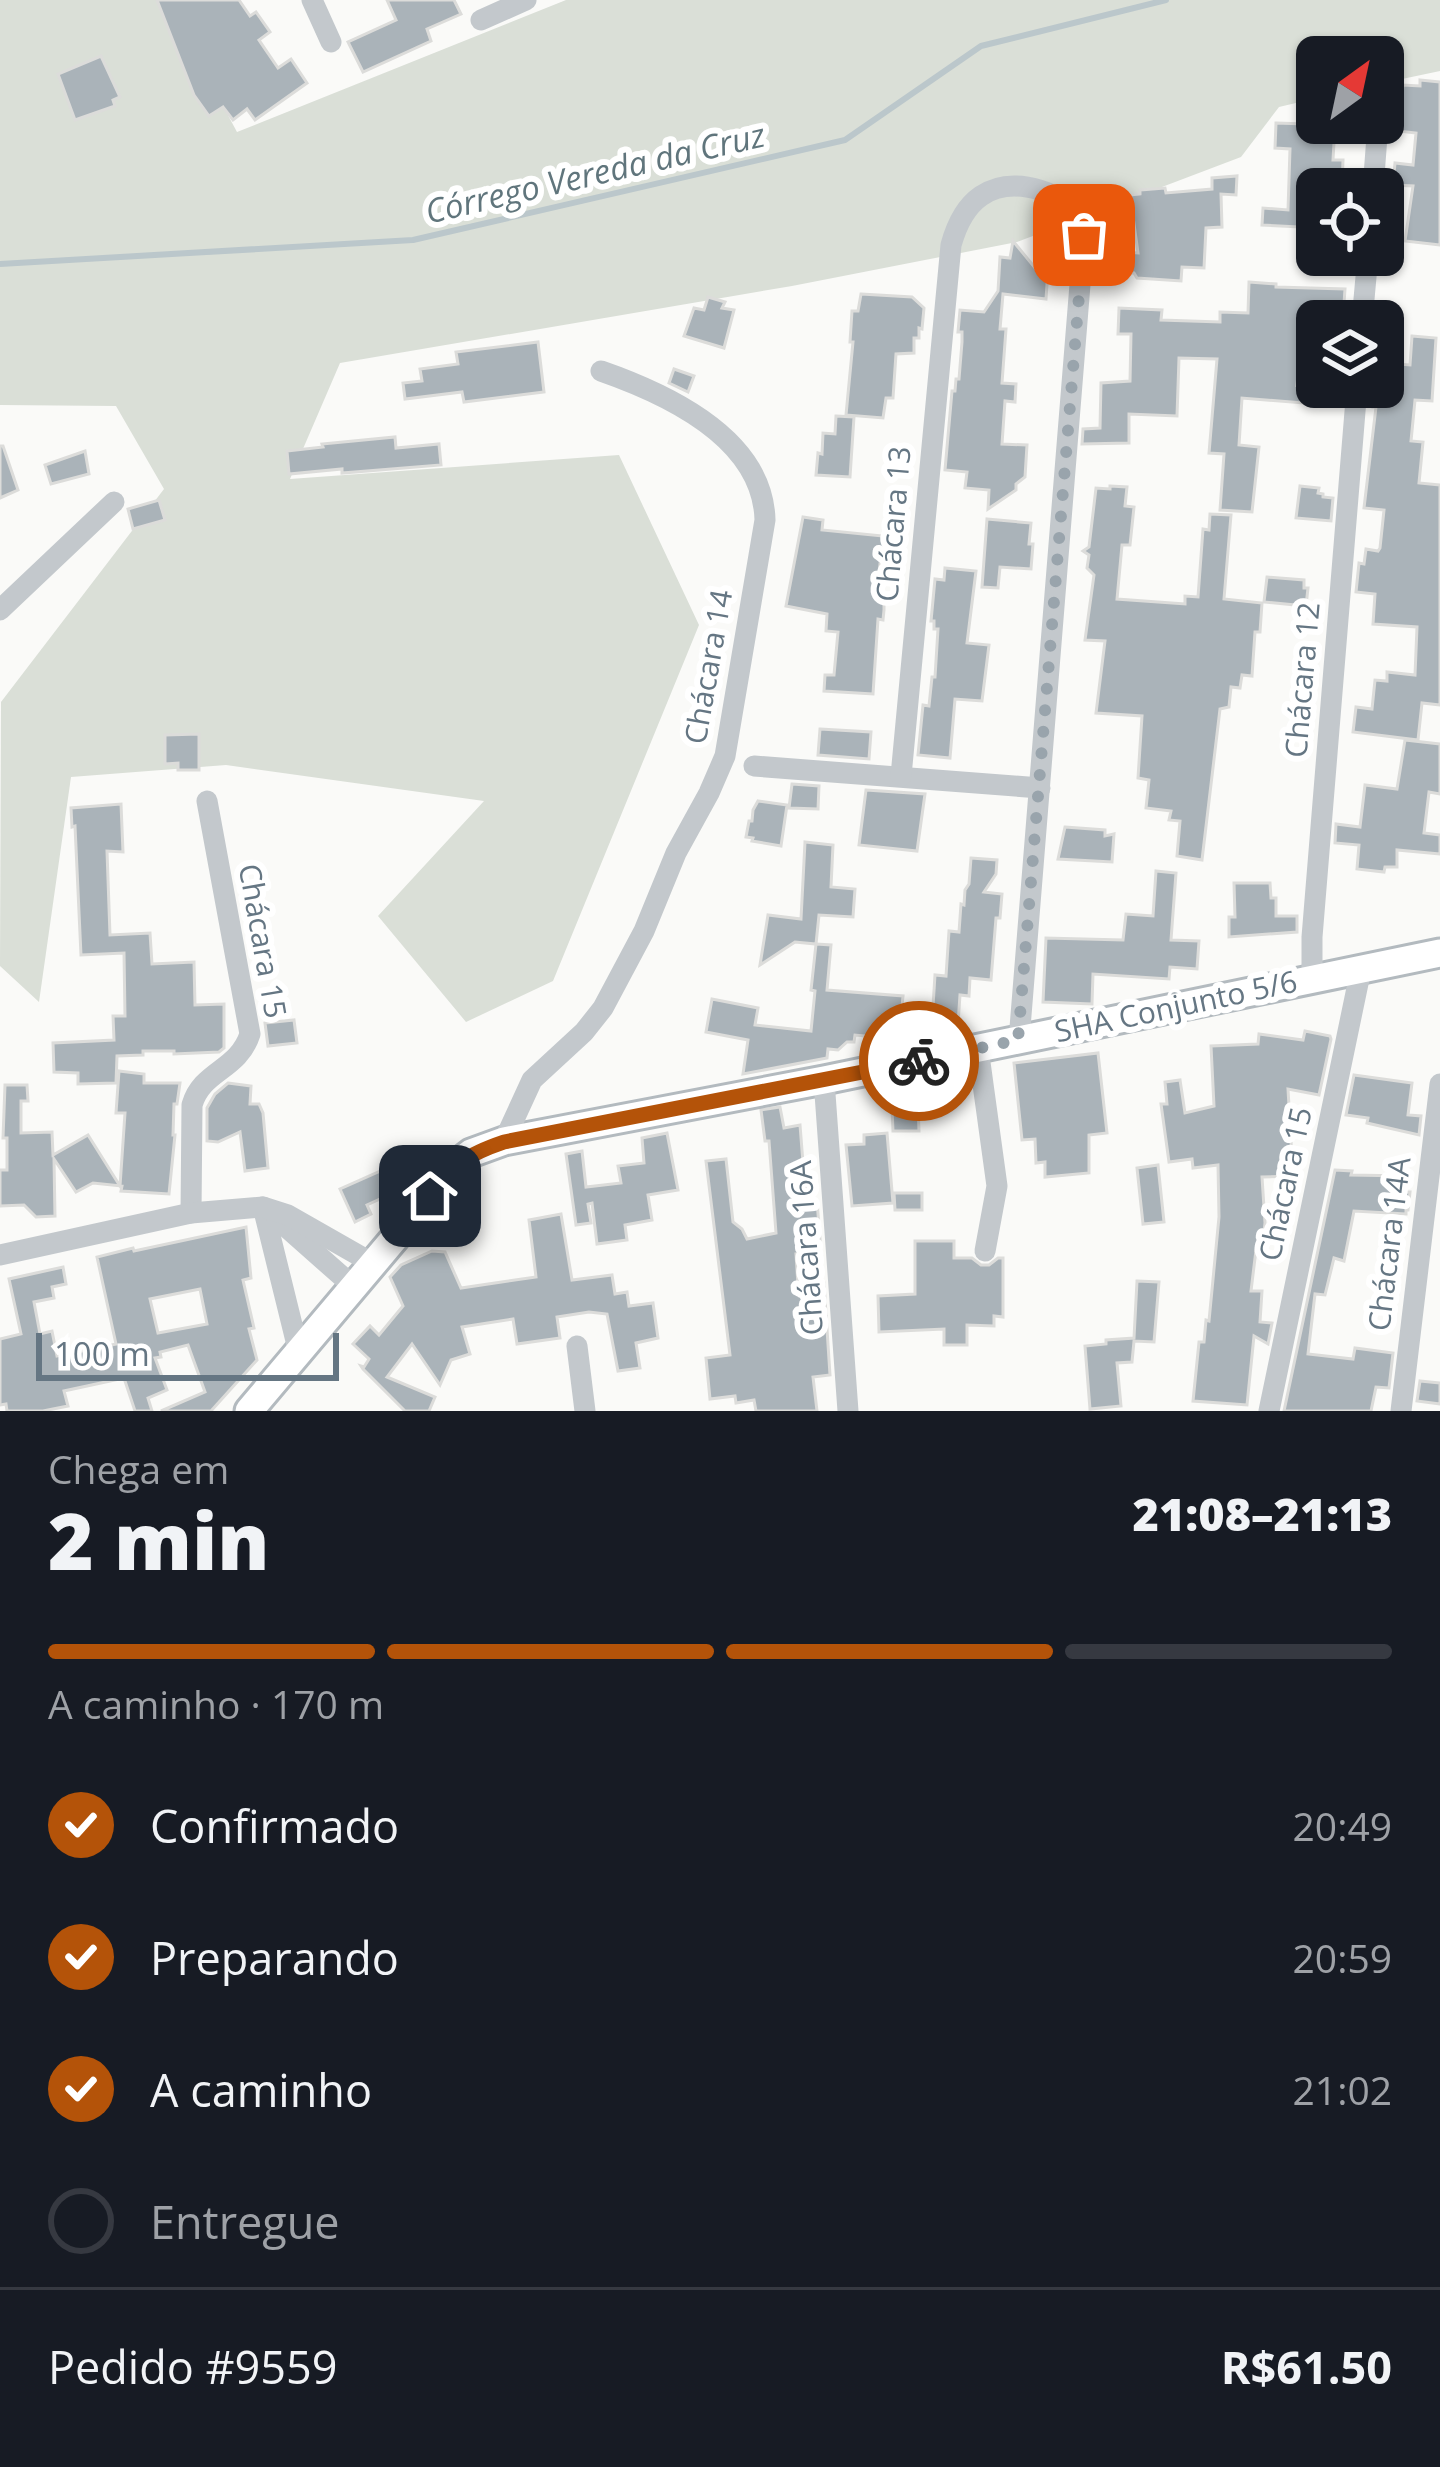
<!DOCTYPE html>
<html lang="pt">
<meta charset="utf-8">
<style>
:root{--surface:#171b24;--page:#242831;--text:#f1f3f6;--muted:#9ea1a6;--line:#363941;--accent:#b45309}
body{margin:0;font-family:"Open Sans",sans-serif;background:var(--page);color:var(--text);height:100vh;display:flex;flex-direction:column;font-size:45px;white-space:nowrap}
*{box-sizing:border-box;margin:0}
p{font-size:39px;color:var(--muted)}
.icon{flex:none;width:66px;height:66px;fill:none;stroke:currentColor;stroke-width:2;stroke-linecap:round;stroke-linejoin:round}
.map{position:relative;height:1411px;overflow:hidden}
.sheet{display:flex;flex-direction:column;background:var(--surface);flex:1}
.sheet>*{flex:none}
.needle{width:78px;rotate:33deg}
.buttons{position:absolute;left:1296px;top:36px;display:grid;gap:24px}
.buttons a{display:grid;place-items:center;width:108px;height:108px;border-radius:18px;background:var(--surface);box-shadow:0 3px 9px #0004;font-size:60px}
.scale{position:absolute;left:36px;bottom:30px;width:303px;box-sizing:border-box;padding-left:12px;border:6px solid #657683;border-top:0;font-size:33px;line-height:42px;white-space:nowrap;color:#657683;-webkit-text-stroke:9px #fff;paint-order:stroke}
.pin{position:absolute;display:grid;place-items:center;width:102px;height:102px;color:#fff;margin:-51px;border-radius:24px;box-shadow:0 6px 18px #0006}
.courier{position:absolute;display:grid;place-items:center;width:120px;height:120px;margin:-60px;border:9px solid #b45309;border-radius:50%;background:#fff;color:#222;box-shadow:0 3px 15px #0007}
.headline em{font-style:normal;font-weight:800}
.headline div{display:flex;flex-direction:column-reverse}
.headline{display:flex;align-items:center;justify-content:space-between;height:204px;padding:0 48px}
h1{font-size:78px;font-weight:800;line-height:90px}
.bar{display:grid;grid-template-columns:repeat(4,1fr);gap:18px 12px;align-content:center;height:144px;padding:0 48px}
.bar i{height:15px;border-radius:9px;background:var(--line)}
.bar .selected{background:var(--accent)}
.bar p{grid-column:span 4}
.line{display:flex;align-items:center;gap:30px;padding:0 48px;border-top:3px solid var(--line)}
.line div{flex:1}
ol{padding:0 48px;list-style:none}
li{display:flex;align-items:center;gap:36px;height:132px}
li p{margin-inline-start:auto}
li .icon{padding:12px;border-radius:50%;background:var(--accent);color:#fff;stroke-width:4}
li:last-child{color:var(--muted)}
li i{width:66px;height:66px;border:6px solid var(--line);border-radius:50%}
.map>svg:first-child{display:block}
.green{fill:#dadfd7}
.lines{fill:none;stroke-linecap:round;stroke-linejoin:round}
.stream{stroke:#bbc7cb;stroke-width:6}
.building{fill:#aab3b9;stroke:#dcdcda;stroke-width:3;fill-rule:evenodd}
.secondary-casing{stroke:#b3babf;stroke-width:33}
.street{stroke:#c3c8cc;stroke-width:21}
.secondary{stroke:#fff;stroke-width:27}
.done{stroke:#99a4ac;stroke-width:12;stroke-dasharray:0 21.6}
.route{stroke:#b45309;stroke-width:15}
.labels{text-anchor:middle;stroke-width:12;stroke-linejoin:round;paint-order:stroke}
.street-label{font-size:30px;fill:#657683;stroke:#fff}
.water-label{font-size:33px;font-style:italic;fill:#60757c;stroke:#fff}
</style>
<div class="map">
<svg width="1440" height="1411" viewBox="0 0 1440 1411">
<rect width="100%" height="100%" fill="#fafaf8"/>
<polygon class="green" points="0,0 166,0 237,132 566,0 1440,0 1440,71 1383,83 1383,57 1317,57 1317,98 1279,107 1241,157 1017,242 792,286 340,363 290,479 619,455 699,625 553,981 466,1022 378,916 484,801 226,765 71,777 39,1002 0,966 1,702 164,489 116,406 0,405"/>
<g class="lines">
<polyline class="stream" points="0,264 413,240 845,140 981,46 1166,0"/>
</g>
<g class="building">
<polygon points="157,0 239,0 250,16 256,12 270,32 259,40 278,68 291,59 307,83 255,120 247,109 233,120 223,107 209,116 194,95"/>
<polygon points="387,0 454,0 461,14 427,29 431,41 363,72 348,42 396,20"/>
<polygon points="101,56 120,97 113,100 115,106 75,120 58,74"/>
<polygon points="1420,80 1440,82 1440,245 1405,241 1413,186 1393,185 1395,163 1413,165 1416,133 1398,131 1403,85 1420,86"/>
<polygon points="1276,123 1335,125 1333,160 1343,160 1342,189 1317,189 1317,221 1299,220 1299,227 1262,225 1263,208 1288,210 1290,149 1275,148"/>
<polygon points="1237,176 1236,195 1221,194 1222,227 1206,228 1204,268 1182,267 1181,281 1137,278 1134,273 1120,272 1122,252 1138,253 1130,195 1140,194 1140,190 1165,188 1166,193 1212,189 1212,178"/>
<polygon points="1013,241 1036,269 1048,270 1046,299 1003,294 1000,329 1006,329 1002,383 1016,384 1015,402 1005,401 1002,444 1027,445 1025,477 1016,484 1016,490 988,509 989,490 965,488 967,472 945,470 952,391 955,391 956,379 959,379 962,342 962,332 958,332 960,310 984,312 998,291 1000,257 1010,258"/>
<polygon points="1249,282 1276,284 1276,287 1345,289 1343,318 1316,316 1314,345 1301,344 1297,385 1304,383 1303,403 1242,398 1239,445 1259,447 1252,512 1220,510 1224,454 1209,453 1217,359 1179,358 1177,416 1129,414 1129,443 1082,444 1083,429 1100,428 1101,383 1130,381 1131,334 1118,334 1119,308 1162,310 1161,320 1220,322 1220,312 1248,313"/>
<polygon points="861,294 912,297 924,308 922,329 919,328 919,338 914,338 914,353 896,354 893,398 886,398 883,418 846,415 853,342 850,342 852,311 858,311"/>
<polygon points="708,297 725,302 722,308 734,310 724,348 684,336 694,308 704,310"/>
<polygon points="1412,336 1436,338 1432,401 1415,400 1411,441 1423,442 1419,483 1440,485 1440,705 1422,703 1418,740 1353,732 1356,707 1372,709 1375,680 1387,681 1387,672 1415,675 1417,627 1373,624 1375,594 1356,592 1359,563 1364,564 1366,549 1378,551 1380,548 1384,510 1364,508 1376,407 1373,407 1375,387 1383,387 1383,363 1410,365"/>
<polygon points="538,342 544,392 464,402 462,392 405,399 403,383 422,381 420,369 458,364 456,352"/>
<polygon points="674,369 694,376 688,392 669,383"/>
<polygon points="836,416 854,417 850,477 816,475 818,453 822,454 823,433 835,434"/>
<polygon points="395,437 396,448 439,444 441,465 342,473 342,469 289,474 287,451 323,447 322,444"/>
<polygon points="0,446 3,446 18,490 0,498"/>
<polygon points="85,451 89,474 51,484 45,465"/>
<polygon points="1110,486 1127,487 1125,506 1134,507 1130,545 1122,545 1117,599 1185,604 1185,596 1198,597 1203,529 1209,530 1210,514 1231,515 1224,599 1262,603 1260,632 1255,632 1252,676 1242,675 1240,688 1231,687 1229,707 1220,709 1202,860 1177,856 1180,821 1169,820 1171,811 1146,808 1149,780 1138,778 1142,716 1096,713 1105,641 1085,640 1094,575 1087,568 1089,555 1083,551 1089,547 1096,488 1110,489"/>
<polygon points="1300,486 1319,488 1318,493 1323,494 1323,497 1333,498 1331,521 1296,518"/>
<polygon points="159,500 165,520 133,529 128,509"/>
<polygon points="803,517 823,520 822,530 893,537 891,565 880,564 877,595 884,596 884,610 883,620 878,619 873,694 824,691 825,675 834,675 838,632 826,631 827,614 786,606"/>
<polygon points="987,519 1031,523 1029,544 1033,544 1031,569 1000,567 998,588 982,587"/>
<polygon points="945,568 976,571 967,643 989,645 982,701 955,699 950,758 918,755 923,705 929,706 932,677 935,677 938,629 934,629 934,621 931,621 935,579 944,580"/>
<polygon points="1267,577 1304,580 1304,588 1308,588 1306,606 1264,602"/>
<polygon points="820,729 871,732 869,759 818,755"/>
<polygon points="199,734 199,770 178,770 178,763 165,764 165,735"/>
<polygon points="1405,740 1440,744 1440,794 1429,792 1424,833 1440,835 1440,854 1397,850 1397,867 1385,867 1384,872 1357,869 1359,845 1335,843 1336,824 1360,827 1365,785 1397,789"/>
<polygon points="792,784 819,786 818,809 789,808"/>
<polygon points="866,790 925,794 917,851 859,845"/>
<polygon points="758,801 787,805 781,846 752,841 753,838 746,837 749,821 752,821 753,810"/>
<polygon points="121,804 123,852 107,851 110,935 150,933 152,964 194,962 195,1005 224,1004 224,1048 219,1052 174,1054 174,1051 143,1051 143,1055 117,1056 116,1083 78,1084 78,1073 54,1072 53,1043 114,1040 113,1016 125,1016 124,953 81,955 75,826 72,827 71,808"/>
<polygon points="1065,827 1105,830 1105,836 1114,834 1112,862 1058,859"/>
<polygon points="805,842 833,845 831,887 855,889 853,917 819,915 816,944 795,942 760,965 768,915 801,919"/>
<polygon points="971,858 997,860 996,874 984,892 1002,894 1000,918 996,918 991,980 970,978 969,996 960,995 958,1024 932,1022 935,975 946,976 949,931 959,932 961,904 964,905 965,890 969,884"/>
<polygon points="1156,871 1176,873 1171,940 1199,941 1197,969 1170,967 1169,979 1093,974 1092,1004 1043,1002 1046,938 1123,940 1126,914 1153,916"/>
<polygon points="1234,883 1270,883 1271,898 1276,898 1276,916 1297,916 1297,932 1229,937 1229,917 1235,917"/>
<polygon points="816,944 831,945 827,990 903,996 899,1039 855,1035 854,1042 847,1042 838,1050 828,1049 827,1058 743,1074 748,1040 706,1032 712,999 758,1008 755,1025 811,1031 815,991 811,990"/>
<polygon points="294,1020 297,1043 268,1046 265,1023"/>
<polygon points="1305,1031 1330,1036 1331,1039 1319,1095 1288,1089 1293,1176 1262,1177 1265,1223 1262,1249 1256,1250 1251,1291 1262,1291 1260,1322 1272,1323 1268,1344 1254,1336 1247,1405 1193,1401 1199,1342 1204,1342 1206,1320 1209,1321 1219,1217 1218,1165 1193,1168 1192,1159 1169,1162 1161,1104 1167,1104 1165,1082 1180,1080 1185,1113 1214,1106 1211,1046 1258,1044 1259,1034 1303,1040"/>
<polygon points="1098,1053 1107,1133 1089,1135 1089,1173 1045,1177 1045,1162 1036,1163 1035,1139 1022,1140 1014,1063"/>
<polygon points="119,1071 144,1074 144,1083 180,1083 177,1104 174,1104 173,1135 175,1135 169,1194 121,1191 122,1186 93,1183 76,1192 54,1159 55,1216 36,1217 24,1205 0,1206 0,1170 7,1170 7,1138 3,1138 5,1085 27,1085 28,1101 21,1101 21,1133 52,1132 53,1155 88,1135 120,1186 125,1113 116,1113"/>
<polygon points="1354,1075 1412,1083 1408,1115 1421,1116 1419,1135 1367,1123 1368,1118 1346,1115"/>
<polygon points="917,1079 919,1131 893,1131 891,1085"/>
<polygon points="228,1083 251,1086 250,1104 259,1104 263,1113 268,1168 245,1171 240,1132 218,1142 207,1141 207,1108 215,1094"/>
<polygon points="780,1107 784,1128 800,1125 806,1201 817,1201 821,1252 796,1254 798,1285 824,1283 830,1375 813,1377 817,1411 756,1411 754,1400 736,1403 735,1396 710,1399 706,1358 730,1355 706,1161 726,1159 733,1222 742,1229 747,1239 776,1233 769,1141 765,1141 761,1110"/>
<polygon points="667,1133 678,1190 648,1195 652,1220 625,1225 627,1240 597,1244 592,1203 588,1204 591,1223 576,1225 566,1154 582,1151 586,1187 621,1183 618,1166 644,1163 642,1138"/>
<polygon points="887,1133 893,1203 852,1206 846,1145 864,1144 864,1135"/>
<polygon points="394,1165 404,1188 367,1205 371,1214 355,1222 340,1189"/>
<polygon points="1158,1165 1164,1222 1143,1224 1137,1168"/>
<polygon points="1335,1170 1352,1171 1351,1175 1406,1176 1405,1192 1410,1192 1408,1210 1406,1210 1406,1214 1354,1211 1344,1261 1334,1258 1325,1295 1315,1294 1308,1354 1353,1359 1355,1348 1393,1353 1389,1388 1376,1387 1371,1411 1284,1411"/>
<polygon points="894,1193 922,1193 922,1210 895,1210"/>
<polygon points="561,1214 572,1280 612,1275 615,1294 627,1292 629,1306 653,1303 658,1338 636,1343 640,1368 618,1371 607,1314 589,1312 557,1317 560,1338 517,1344 513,1319 462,1327 470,1354 451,1360 440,1385 412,1344 387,1377 435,1397 429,1411 405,1411 363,1369 361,1366 364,1367 369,1359 353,1344 370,1326 379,1335 403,1306 390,1277 401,1265 432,1251 445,1252 461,1288 536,1277 529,1220"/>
<path d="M246,1227L251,1278L243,1280L254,1328L249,1329L257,1360L211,1411H161L205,1392L188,1345L160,1352L161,1357L155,1358L167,1390L148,1398L152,1411H135L124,1378L64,1391L68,1406L43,1411H7L6,1404L0,1405V1339L21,1334L9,1279L63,1267L66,1284L52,1287L54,1298L34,1302L40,1334L52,1331L57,1356L116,1344L97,1257L133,1248L134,1251ZM200,1289L207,1324L158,1333L150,1299Z"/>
<polygon points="915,1241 954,1241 954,1258 972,1258 981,1265 989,1265 998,1258 1003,1258 1003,1317 994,1316 994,1326 967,1325 967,1345 944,1345 944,1329 879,1332 878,1296 915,1294"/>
<polygon points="1137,1281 1159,1282 1154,1342 1134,1341 1132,1362 1117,1363 1121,1406 1090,1409 1085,1346 1106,1344 1106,1340 1134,1338"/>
<polygon points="1420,1381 1440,1383 1440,1404 1417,1401"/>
</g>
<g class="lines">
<g class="secondary-casing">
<polyline id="secondary" points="249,1411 458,1163 471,1153 504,1141 824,1080 1440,953"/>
</g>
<g class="street">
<polyline points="312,0 331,42"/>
<polyline points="481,20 526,0"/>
<polyline points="1373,189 1378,123"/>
<polyline points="1362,321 1368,255"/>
<polyline points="0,610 114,502"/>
<polyline points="754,766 1040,788"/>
<path d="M901,776L951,245C956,227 965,207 981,196C1007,178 1049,186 1070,209C1077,216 1080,226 1084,235L1019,1040"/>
<polyline points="1312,978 1312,937 1357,387"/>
<polyline points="978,1048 997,1186 985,1251"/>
<polyline points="824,1080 848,1411"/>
<path d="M504,1141L532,1080L584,1032L603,1008L644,931L676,853L709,793L725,756L765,520C763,438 667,394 601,371"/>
<polyline points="263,1207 299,1353"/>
<path d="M191,1213L192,1105C202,1070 238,1071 250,1034L207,801"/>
<polyline points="277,1219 354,1287"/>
<polyline points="0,1255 191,1213 263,1207 288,1215 374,1264"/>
<polyline points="577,1346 585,1411"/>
<polyline points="1269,1411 1361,969"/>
<polyline points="1401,1411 1440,1084"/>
</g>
<use href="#secondary" class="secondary"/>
</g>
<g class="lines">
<polyline class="done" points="919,1061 1018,1040 1084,235"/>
<path class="route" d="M430,1196C458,1163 463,1156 504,1142L919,1061"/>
</g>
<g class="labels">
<g class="street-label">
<text transform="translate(894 524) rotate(-85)" y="10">Chácara 13</text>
<text transform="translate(709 667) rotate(-80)" y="10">Chácara 14</text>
<text transform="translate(1303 680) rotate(-85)" y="10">Chácara 12</text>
<text transform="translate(262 941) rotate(80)" y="10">Chácara 15</text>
<text transform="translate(1176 1007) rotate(-12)" y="10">SHA Conjunto 5/6</text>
<text transform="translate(1286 1184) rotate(-78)" y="10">Chácara 15</text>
<text transform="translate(1390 1244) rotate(-83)" y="10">Chácara 14A</text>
<text transform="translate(807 1248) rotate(-94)" y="10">Chácara 16A</text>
</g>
<g class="water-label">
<text transform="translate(595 173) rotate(-13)" y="12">Córrego Vereda da Cruz</text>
</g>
</g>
</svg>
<div class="buttons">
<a><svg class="needle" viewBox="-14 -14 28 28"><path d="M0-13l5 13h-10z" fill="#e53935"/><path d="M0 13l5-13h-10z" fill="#9ea1a6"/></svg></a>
<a><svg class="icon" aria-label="locate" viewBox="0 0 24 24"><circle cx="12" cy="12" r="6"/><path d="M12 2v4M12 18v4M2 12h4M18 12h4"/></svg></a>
<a><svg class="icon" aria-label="layers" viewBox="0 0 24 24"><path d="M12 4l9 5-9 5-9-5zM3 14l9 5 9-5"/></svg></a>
</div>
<div class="scale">100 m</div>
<div class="pin" style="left:1084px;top:235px;background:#ea580c"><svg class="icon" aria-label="bag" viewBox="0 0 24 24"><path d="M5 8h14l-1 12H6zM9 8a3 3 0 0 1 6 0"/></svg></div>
<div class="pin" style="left:430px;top:1196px;background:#1f2937"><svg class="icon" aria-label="home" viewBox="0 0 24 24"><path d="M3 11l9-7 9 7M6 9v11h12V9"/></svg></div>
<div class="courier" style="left:919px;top:1061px"><svg class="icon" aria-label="bike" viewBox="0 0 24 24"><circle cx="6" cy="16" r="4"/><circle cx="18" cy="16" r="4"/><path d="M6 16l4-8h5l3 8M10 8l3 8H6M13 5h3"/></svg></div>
</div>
<section class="sheet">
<div class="headline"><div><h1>2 min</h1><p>Chega em</p></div><em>21:08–21:13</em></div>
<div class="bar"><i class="selected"></i><i class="selected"></i><i class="selected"></i><i></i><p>A caminho · 170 m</p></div>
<ol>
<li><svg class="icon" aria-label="check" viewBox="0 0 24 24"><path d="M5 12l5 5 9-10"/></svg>Confirmado<p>20:49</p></li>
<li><svg class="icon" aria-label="check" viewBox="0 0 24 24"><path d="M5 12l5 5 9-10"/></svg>Preparando<p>20:59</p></li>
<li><svg class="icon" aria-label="check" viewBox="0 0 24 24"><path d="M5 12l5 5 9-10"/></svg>A caminho<p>21:02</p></li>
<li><i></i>Entregue</li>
</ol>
<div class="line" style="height:156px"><div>Pedido #9559</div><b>R$61.50</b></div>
</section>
